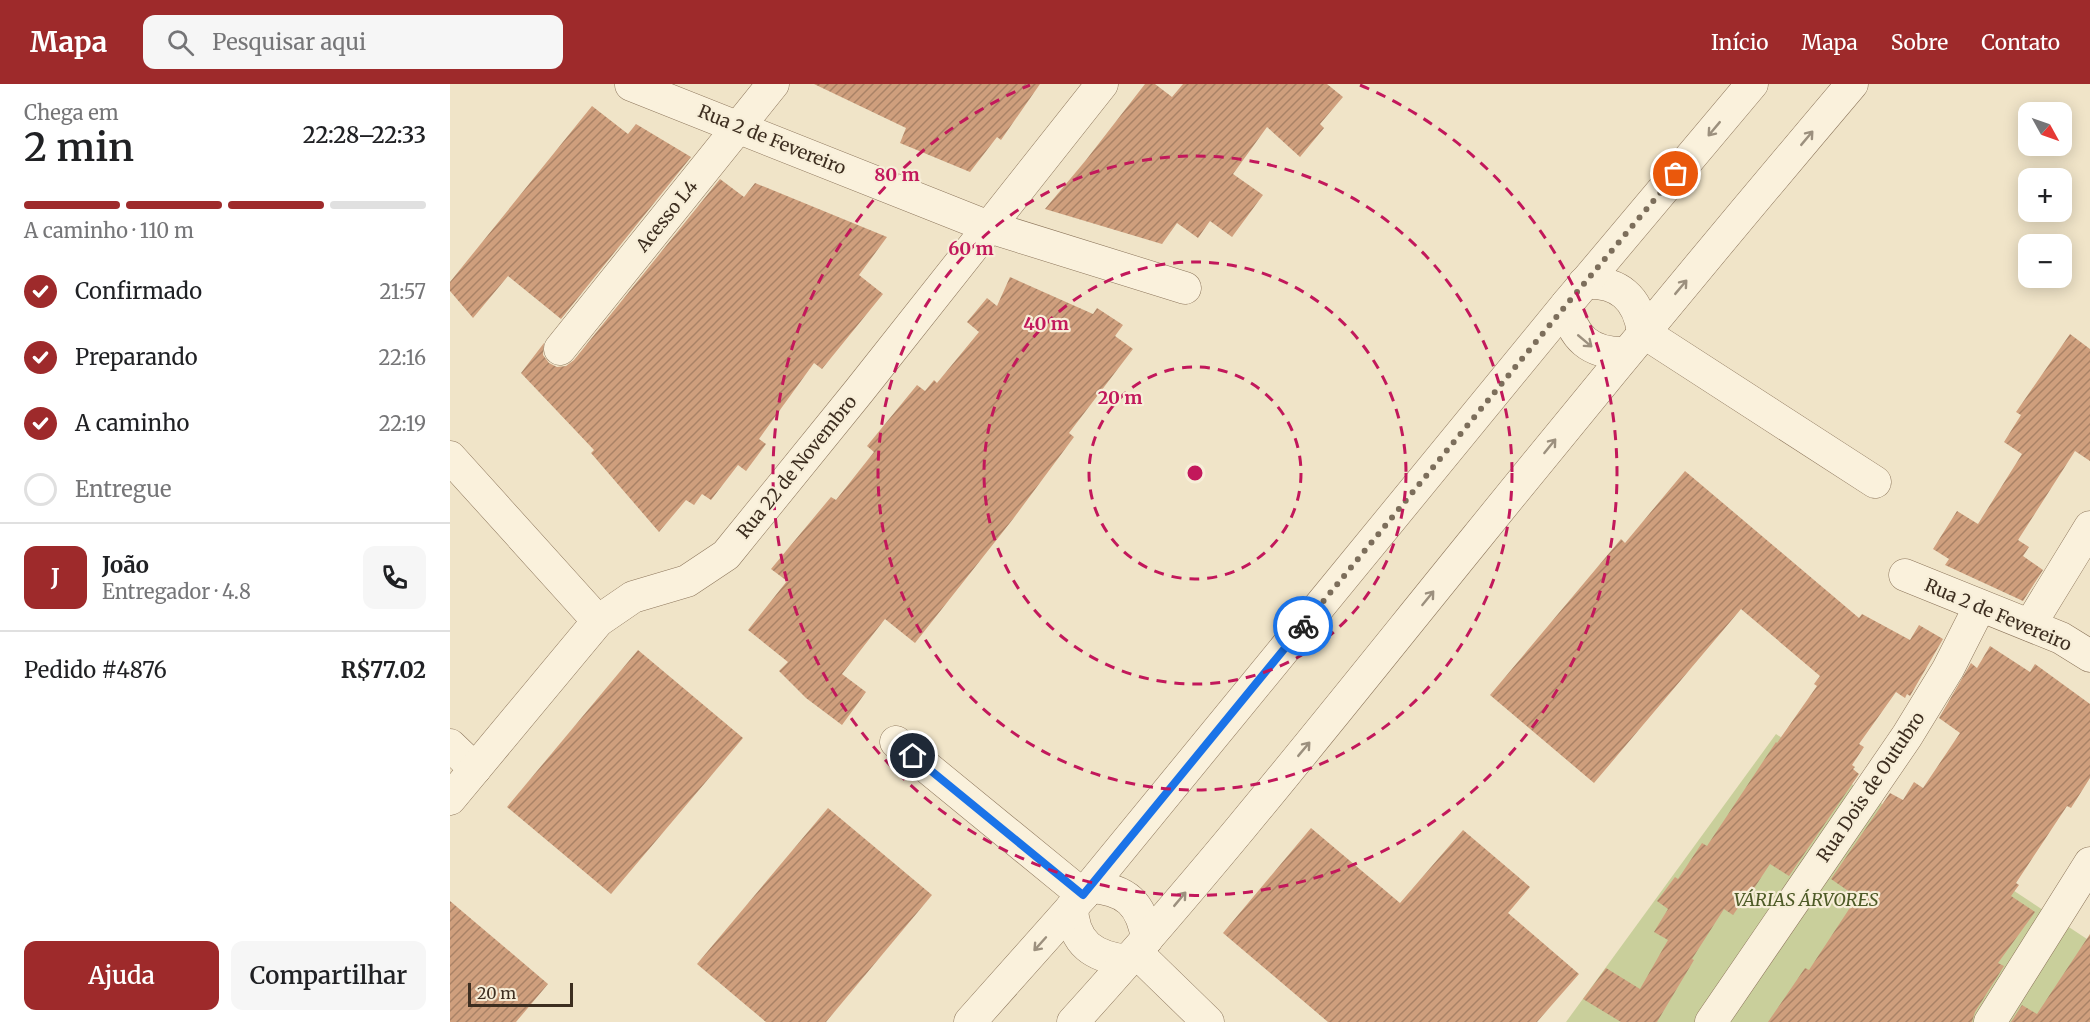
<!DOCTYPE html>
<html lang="pt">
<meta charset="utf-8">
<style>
:root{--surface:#fff;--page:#f6f6f6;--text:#202124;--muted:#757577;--line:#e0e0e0;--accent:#9e2a2b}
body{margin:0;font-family:Merriweather,serif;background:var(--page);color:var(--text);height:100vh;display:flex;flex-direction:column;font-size:22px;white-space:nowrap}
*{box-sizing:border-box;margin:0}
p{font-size:20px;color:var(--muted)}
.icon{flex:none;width:33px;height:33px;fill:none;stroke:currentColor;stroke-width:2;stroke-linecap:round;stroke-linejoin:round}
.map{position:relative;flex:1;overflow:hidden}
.details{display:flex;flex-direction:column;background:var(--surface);width:450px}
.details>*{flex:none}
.needle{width:39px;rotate:130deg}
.controls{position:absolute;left:1568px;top:18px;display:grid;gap:12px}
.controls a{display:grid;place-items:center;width:54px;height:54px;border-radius:12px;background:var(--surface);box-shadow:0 3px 15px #0003;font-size:30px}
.scale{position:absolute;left:18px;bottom:15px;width:105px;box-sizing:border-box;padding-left:6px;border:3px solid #3d2e20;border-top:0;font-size:16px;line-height:21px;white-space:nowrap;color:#3d2e20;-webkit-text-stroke:4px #f7eed8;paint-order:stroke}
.pin{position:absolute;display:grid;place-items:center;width:51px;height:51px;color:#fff;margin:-26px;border:3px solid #fff;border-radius:50%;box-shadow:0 2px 6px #0007}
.courier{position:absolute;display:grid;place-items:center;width:60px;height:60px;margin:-30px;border:4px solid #1a73e8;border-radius:50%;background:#fff;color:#222;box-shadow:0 2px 8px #0007}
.headline em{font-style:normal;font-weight:600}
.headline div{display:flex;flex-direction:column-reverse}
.headline{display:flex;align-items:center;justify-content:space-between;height:102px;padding:0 24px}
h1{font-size:39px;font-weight:600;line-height:45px}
.bar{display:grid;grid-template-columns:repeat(4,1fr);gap:9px 6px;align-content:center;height:72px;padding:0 24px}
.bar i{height:8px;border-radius:4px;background:var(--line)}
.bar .active{background:var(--accent)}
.bar p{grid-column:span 4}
.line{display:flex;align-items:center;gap:15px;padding:0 24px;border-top:2px solid var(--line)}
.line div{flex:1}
.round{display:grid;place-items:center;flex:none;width:63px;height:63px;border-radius:12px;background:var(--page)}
ol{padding:0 24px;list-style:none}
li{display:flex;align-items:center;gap:18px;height:66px}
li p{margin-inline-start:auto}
li .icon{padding:6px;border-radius:50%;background:var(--accent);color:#fff;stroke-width:4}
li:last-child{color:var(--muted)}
li i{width:33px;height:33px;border:3px solid var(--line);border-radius:50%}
.cta{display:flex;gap:12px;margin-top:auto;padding:12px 24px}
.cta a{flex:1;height:69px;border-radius:12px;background:var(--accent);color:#fff;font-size:24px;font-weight:600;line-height:69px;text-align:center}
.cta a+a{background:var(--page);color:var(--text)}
header{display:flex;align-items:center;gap:36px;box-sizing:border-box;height:84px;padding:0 30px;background:var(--accent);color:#fff}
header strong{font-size:28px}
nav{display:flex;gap:33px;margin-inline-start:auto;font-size:21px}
.search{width:420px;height:54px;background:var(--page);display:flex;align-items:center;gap:15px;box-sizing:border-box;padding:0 21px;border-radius:12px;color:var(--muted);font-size:22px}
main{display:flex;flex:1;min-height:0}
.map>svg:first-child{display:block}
.grass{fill:#c9cf9b}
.building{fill:url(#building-hatch)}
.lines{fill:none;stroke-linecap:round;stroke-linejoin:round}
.minor-casing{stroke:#8d765c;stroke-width:33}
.minor{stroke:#faf1dc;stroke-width:32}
.oneway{stroke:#9c907e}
.done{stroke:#7c6e5b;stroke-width:6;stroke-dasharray:0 10.8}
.route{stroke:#1a73e8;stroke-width:8}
.ring{fill:none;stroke:#c2185b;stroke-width:3;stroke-dasharray:10 8}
.labels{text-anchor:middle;stroke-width:4.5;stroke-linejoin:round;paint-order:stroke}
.street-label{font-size:18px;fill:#3d2e20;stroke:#f7eed8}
.park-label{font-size:18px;font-style:italic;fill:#4d5a26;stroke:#f7eed8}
.centre{fill:#c2185b;stroke:#f7eed8;stroke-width:3}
.ring-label{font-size:18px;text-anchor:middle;font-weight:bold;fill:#c2185b;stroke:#f7eed8;stroke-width:4.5;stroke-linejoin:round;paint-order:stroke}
</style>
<header>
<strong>Mapa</strong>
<div class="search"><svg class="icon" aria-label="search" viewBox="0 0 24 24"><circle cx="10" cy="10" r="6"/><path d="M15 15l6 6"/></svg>Pesquisar aqui</div>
<nav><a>Início</a><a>Mapa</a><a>Sobre</a><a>Contato</a></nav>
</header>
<main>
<section class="details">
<div class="headline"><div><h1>2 min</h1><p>Chega em</p></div><em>22:28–22:33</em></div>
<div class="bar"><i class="active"></i><i class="active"></i><i class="active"></i><i></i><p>A caminho · 110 m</p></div>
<ol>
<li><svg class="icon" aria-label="check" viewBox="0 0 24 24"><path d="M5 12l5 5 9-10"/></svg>Confirmado<p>21:57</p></li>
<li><svg class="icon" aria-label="check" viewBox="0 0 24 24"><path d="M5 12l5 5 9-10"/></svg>Preparando<p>22:16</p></li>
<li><svg class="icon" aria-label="check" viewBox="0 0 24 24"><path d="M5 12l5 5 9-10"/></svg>A caminho<p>22:19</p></li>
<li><i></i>Entregue</li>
</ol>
<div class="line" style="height:108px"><b class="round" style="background:var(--accent);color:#fff">J</b><div><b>João</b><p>Entregador · 4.8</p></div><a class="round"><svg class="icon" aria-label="phone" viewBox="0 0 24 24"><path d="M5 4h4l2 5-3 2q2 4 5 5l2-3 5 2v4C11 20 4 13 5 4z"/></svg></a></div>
<div class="line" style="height:78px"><div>Pedido #4876</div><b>R$77.02</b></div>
<div class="cta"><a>Ajuda</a><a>Compartilhar</a></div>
</section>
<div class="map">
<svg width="1640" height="938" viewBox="0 0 1640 938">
<defs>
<pattern id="building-hatch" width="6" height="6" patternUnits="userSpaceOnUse" patternTransform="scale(1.5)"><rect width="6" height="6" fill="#cf9f7d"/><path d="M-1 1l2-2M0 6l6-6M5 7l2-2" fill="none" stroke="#a98266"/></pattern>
</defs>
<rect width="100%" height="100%" fill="#f0e4c8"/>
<polygon class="grass" points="1326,650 1640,857 1640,938 1116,938"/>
<g class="building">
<polygon points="364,0 590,0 551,56 547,53 520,88 450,59 456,44"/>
<polygon points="695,0 705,0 722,13 733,0 877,0 893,13 870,40 874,44 850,73 817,43 783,90 813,111 782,153 760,137 748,154 727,139 712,160 595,125 636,76"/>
<polygon points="142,22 178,50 186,40 241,73 111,235 58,192 23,234 0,207 0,198"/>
<polygon points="270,95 294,113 305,99 437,153 409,191 433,210 372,285 364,279 309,355 316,360 296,387 288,381 261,416 252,410 244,421 236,416 209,448 141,369 144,366 71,289 94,259 93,271 99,279 107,283 116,282 124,276"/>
<polygon points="560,193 643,230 647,224 673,241 665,252 683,265 619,349 624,353 563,435 465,559 435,535 392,590 416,608 392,641 356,614 329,587 338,578 298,546 337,497 321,485 381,413 386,416 424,368 417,362 467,301 475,307 484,296 487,299 529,248 517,238 537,214 547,222"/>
<polygon points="1620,250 1640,265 1640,377 1625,367 1568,456 1579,463 1573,472 1593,486 1573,517 1495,481 1499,475 1483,465 1507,427 1528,440 1572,370 1554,358 1571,331 1566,328"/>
<polygon points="1235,387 1409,534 1412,530 1460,556 1469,541 1493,555 1460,612 1457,610 1455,614 1446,608 1409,660 1414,663 1402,681 1405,683 1403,685 1409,690 1339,792 1320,780 1297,815 1295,814 1283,831 1274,825 1242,875 1244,876 1207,938 1171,938 1133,915 1156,884 1190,905 1218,856 1204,848 1218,825 1207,817 1225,793 1228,795 1252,759 1257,762 1326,658 1327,659 1367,602 1364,600 1370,592 1291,525 1144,699 1040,611 1171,455 1175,459"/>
<polygon points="1540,562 1580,588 1585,580 1640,620 1640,694 1621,724 1617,722 1566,799 1569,801 1561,812 1585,828 1548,879 1554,882 1525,928 1522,938 1318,938 1355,884 1359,886 1407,813 1381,795 1440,709 1453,716 1464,698 1473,704 1510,649 1489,634 1521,579 1527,584"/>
<polygon points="188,566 293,654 161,810 57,723"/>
<polygon points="378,724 482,811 376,938 316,938 247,880"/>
<polygon points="861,744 950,819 1013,746 1080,803 1058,829 1129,890 1087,938 878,938 773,849"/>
<polygon points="0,817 98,900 66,938 0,938"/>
<polygon points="1640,850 1640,938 1561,938 1572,921 1587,930"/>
</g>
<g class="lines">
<g class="minor-casing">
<g id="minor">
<polyline points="181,1 539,143 735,204"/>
<path d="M1134,199C1169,197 1188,214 1193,248L1425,398"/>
<path d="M1117,220C1121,254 1141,270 1175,269"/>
<polyline points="110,265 323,0"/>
<polyline points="0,373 148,537"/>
<polyline points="1455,491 1611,554 1640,572"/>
<polyline points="1580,541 1640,443"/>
<polyline points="446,658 633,811"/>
<polyline points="0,661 25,685"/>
<polyline points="0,715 148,537 183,513 237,497 276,471 409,307 652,0"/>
<path d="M640,803C676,805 692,820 697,855"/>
<path d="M622,823C623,860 644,873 678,877"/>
<polyline points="686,868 758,938"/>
<polyline points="520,938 633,811 1117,220 1302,0"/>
<path d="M623,938C764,783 894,617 1027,453C1150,301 1275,150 1402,0"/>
<polyline points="1261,938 1457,652 1498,585 1530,522"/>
<polyline points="1540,938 1640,779"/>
</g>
</g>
<use href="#minor" class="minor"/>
</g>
<defs><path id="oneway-shaft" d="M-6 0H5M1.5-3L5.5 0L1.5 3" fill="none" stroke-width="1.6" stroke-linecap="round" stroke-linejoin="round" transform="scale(1.5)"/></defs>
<g class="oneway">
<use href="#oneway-shaft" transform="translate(1264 45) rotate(130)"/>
<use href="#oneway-shaft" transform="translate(1357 54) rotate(-50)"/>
<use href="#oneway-shaft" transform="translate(1231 203) rotate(-50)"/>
<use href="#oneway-shaft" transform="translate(1135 257) rotate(40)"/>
<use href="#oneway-shaft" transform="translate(1100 362) rotate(-51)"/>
<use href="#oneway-shaft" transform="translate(978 514) rotate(-51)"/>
<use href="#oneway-shaft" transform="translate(854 665) rotate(-50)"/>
<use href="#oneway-shaft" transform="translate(730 815) rotate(-50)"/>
<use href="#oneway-shaft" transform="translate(590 860) rotate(132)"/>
</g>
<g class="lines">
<polyline class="done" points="853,542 1117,220 1226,90"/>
<polyline class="route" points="463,672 633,811 853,542"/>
</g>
<g class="ring">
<circle cx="745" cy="389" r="106"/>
<circle cx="745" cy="389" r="211"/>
<circle cx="745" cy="389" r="317"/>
<path d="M910 1A422 422 0 1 1 580 1"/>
</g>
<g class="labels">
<g class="street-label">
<text transform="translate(322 56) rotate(22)" y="6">Rua 2 de Fevereiro</text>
<text transform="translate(217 132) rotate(-51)" y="6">Acesso L4</text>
<text transform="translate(347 383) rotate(-51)" y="6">Rua 22 de Novembro</text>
<text transform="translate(1548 531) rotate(23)" y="6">Rua 2 de Fevereiro</text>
<text transform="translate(1421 703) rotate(-56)" y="6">Rua Dois de Outubro</text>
</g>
<g class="park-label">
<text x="1356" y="822">VÁRIAS ÁRVORES</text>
</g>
</g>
<circle cx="745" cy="389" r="9" class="centre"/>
<g class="ring-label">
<text x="447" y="97">80 m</text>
<text x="521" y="171">60 m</text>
<text x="596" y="246">40 m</text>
<text x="670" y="320">20 m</text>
</g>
</svg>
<div class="controls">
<a><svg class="needle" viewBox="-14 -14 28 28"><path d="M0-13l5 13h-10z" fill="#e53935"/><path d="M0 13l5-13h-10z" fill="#757577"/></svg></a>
<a>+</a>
<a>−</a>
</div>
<div class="scale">20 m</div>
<div class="pin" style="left:1226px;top:90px;background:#ea580c"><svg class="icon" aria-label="bag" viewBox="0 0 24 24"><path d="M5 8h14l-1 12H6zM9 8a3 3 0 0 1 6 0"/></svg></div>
<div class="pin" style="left:463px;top:672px;background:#1f2937"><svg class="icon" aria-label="home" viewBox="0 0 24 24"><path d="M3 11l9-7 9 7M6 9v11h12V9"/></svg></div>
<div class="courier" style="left:853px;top:542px"><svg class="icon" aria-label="bike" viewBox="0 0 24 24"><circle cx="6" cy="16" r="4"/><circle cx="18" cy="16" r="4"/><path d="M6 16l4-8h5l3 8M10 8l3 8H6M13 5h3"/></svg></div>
</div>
</main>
